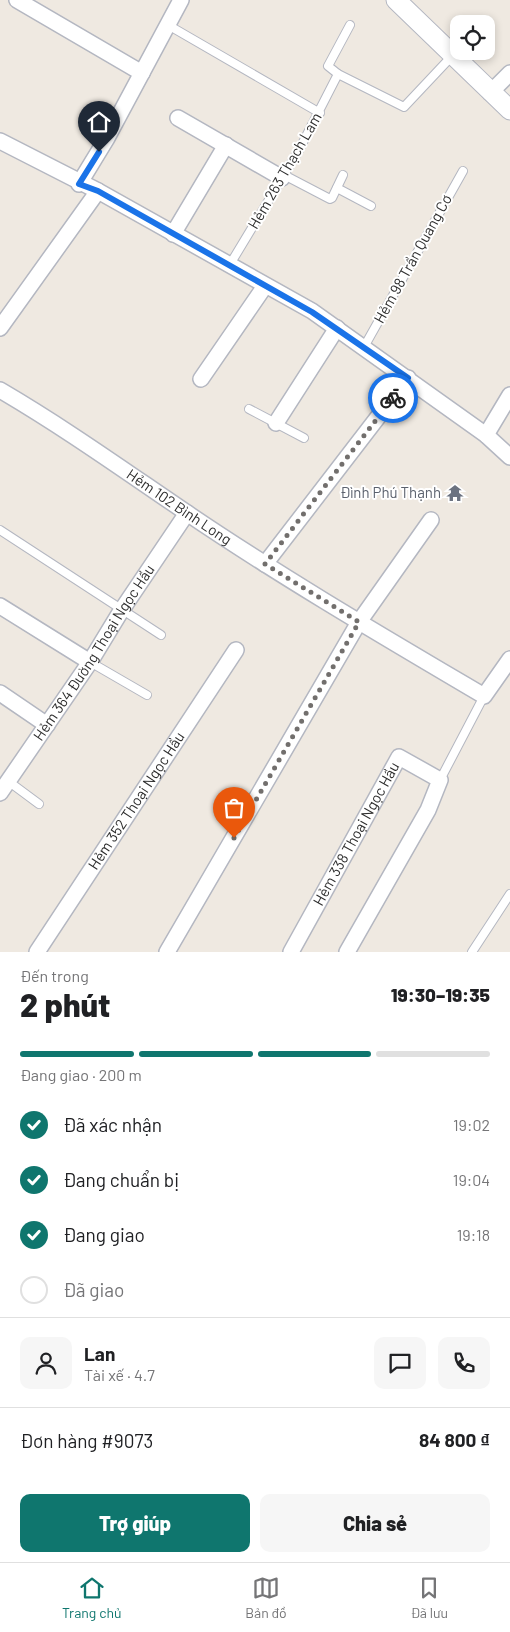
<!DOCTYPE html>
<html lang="vi">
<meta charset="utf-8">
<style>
:root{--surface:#fff;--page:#f6f6f6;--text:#202124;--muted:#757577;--line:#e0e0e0;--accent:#0f766e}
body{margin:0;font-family:Barlow,sans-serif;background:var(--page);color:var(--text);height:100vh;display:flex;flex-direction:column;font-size:19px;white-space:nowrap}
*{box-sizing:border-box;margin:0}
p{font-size:16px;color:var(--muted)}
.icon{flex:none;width:28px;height:28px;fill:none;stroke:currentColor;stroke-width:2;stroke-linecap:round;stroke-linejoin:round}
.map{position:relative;height:952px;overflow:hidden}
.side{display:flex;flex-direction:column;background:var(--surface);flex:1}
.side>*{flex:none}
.tools{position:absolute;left:450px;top:15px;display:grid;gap:10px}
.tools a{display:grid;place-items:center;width:45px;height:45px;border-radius:10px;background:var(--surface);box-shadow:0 2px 8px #0003;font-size:25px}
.pin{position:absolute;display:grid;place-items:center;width:42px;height:42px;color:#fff;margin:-51px -21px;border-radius:50% 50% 50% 0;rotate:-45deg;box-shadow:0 0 5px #0007}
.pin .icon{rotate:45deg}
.courier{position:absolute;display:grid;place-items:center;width:50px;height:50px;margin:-25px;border:4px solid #1a73e8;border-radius:50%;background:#fff;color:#222;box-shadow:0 1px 6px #0007}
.head em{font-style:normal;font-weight:800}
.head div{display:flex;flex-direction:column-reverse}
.head{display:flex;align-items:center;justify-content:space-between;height:85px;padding:0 20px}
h1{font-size:32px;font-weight:800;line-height:38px}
.bar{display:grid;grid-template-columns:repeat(4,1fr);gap:8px 5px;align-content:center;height:60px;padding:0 20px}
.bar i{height:6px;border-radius:4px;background:var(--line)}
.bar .on{background:var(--accent)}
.bar p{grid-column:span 4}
.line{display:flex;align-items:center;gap:12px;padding:0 20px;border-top:1px solid var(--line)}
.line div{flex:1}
.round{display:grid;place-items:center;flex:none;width:52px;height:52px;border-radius:10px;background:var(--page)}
ol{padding:0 20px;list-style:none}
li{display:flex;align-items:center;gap:15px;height:55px}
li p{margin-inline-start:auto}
li .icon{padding:5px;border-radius:50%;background:var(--accent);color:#fff;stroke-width:4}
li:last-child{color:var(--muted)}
li i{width:28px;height:28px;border:2px solid var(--line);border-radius:50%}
.action{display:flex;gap:10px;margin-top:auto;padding:10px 20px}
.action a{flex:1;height:58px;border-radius:10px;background:var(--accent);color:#fff;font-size:20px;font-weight:800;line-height:58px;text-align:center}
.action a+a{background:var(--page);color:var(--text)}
.tabs{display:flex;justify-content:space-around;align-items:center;height:70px;border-top:1px solid var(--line);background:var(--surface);font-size:14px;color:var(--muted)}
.tabs a{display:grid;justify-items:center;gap:2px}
.tabs .on{color:var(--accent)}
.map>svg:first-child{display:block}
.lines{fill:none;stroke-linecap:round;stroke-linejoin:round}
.service-casing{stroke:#b4b7c1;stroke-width:10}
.minor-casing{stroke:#b4b7c1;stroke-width:18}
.tertiary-casing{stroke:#b4b7c1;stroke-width:21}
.service{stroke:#fff;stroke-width:8}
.minor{stroke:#fff;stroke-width:15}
.tertiary{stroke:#fff;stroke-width:19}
.done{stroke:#726f6d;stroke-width:5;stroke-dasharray:0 9}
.route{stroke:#1a73e8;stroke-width:6}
.labels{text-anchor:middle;stroke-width:4;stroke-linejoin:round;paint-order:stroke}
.street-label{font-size:15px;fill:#2e2e2e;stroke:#fff}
.worship-label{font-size:15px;fill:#5b616d;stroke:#fff;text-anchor:end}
</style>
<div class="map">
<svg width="510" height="952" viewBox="0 0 510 952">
<rect width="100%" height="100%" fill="#efe9e1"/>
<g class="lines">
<g class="service-casing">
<g id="service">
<polyline points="168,25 320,113"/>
<polyline points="338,74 404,107 452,56"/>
<polyline points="284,175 330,199 332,198 343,175"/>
<polyline points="337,188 371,206"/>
<polyline points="229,266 299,150 338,74 328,66 350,25"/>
<polyline points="364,347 463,171"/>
<polyline points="249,409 304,438"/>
<polyline points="0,530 161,635"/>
<polyline points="90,662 147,695"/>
<polyline points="440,780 484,696"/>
<polyline points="8,781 39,804"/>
<polyline points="472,952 510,894"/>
</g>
</g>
<g class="minor-casing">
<g id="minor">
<polyline points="17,0 142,73"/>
<polyline points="490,93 510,73"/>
<polyline points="178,118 282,178"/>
<polyline points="0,141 98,191 312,311 486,435 510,457"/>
<polyline points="79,184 107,138 181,0"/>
<polyline points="173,234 226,145"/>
<polyline points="0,328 98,191"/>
<polyline points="201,379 265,286"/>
<path id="s1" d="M0,390C65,428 125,471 187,513C283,578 384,637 484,696L510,659"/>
<polyline points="276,423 337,328"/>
<polyline points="486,435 510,395"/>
<polyline points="265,564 408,378"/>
<polyline points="0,606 90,662"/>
<polyline points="0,693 47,725"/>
<path id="s2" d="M0,793L90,662L121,611L187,513"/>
<path id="s3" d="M37,952L236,650"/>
<polyline points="167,952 359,622 431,520"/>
<path id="s4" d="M291,952L399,757L440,780L428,810L347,952"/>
</g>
</g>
<g class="tertiary-casing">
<polyline id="tertiary" points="396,0 510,110"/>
</g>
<use href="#service" class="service"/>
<use href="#minor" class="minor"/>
<use href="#tertiary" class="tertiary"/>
</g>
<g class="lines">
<polyline class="done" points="234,838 359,622 265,564 393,398"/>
<polyline class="route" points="99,152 79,184 98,191 312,312 408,378 393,398"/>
</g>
<defs>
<g id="temple-bare" transform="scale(1.35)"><path d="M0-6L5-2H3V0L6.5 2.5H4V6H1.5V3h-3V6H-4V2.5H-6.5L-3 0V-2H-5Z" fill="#6b7280" stroke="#fff" stroke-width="2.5" paint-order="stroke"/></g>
</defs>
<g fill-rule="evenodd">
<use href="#temple-bare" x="455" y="493"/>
</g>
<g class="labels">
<g class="street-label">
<text transform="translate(285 171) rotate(-60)" y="5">Hẻm 263 Thạch Lam</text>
<text transform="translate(413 259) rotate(-61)" y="5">Hẻm 98 Trần Quang Cơ</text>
<text dy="5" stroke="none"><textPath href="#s1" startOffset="214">Hẻm 102 Bình Long</textPath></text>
<text dy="5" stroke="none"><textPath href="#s2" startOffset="169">Hẻm 364 Đường Thoại Ngọc Hầu</textPath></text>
<text dy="5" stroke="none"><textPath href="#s3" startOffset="181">Hẻm 352 Thoại Ngọc Hầu</textPath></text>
<text dy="5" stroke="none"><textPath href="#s4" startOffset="135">Hẻm 338 Thoại Ngọc Hầu</textPath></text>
</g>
<g class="worship-label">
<text x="441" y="498">Đình Phú Thạnh</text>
</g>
</g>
</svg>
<div class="tools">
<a><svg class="icon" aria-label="locate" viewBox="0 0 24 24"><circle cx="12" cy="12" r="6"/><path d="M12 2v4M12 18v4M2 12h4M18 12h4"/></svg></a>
</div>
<div class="pin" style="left:234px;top:838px;background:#ea580c"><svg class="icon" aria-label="bag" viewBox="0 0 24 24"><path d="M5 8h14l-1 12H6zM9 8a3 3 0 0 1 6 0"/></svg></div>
<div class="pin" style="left:99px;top:152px;background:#1f2937"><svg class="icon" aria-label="home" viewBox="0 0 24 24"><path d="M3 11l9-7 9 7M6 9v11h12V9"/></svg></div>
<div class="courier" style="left:393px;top:398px"><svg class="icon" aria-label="bike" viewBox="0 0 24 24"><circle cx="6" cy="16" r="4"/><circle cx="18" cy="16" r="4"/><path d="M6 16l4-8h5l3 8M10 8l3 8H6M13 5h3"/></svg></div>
</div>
<section class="side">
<div class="head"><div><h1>2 phút</h1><p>Đến trong</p></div><em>19:30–19:35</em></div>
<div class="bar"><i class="on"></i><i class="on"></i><i class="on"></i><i></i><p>Đang giao · 200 m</p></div>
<ol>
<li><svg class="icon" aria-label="check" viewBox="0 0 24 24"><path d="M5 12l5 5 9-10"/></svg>Đã xác nhận<p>19:02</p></li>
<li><svg class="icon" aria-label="check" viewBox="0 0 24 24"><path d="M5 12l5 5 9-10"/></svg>Đang chuẩn bị<p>19:04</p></li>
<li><svg class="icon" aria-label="check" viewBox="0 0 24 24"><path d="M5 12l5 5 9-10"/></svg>Đang giao<p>19:18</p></li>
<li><i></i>Đã giao</li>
</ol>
<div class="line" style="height:90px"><a class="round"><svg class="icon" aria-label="person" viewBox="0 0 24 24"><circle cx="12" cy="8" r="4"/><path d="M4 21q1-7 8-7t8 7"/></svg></a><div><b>Lan</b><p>Tài xế · 4.7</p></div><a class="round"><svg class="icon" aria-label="chat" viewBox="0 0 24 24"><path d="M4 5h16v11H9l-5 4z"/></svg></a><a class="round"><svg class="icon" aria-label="phone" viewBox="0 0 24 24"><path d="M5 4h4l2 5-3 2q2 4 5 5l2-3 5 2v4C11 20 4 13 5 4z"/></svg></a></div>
<div class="line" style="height:65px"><div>Đơn hàng #9073</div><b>84 800 ₫</b></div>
<div class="action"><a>Trợ giúp</a><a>Chia sẻ</a></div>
</section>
<nav class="tabs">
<a class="on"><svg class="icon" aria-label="home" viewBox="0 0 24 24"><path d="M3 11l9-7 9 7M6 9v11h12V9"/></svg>Trang chủ</a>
<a><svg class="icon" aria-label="map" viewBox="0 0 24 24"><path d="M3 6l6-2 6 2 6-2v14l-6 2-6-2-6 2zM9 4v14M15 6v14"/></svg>Bản đồ</a>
<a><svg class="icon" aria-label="saved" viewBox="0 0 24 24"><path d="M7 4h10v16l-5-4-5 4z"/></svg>Đã lưu</a>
</nav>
